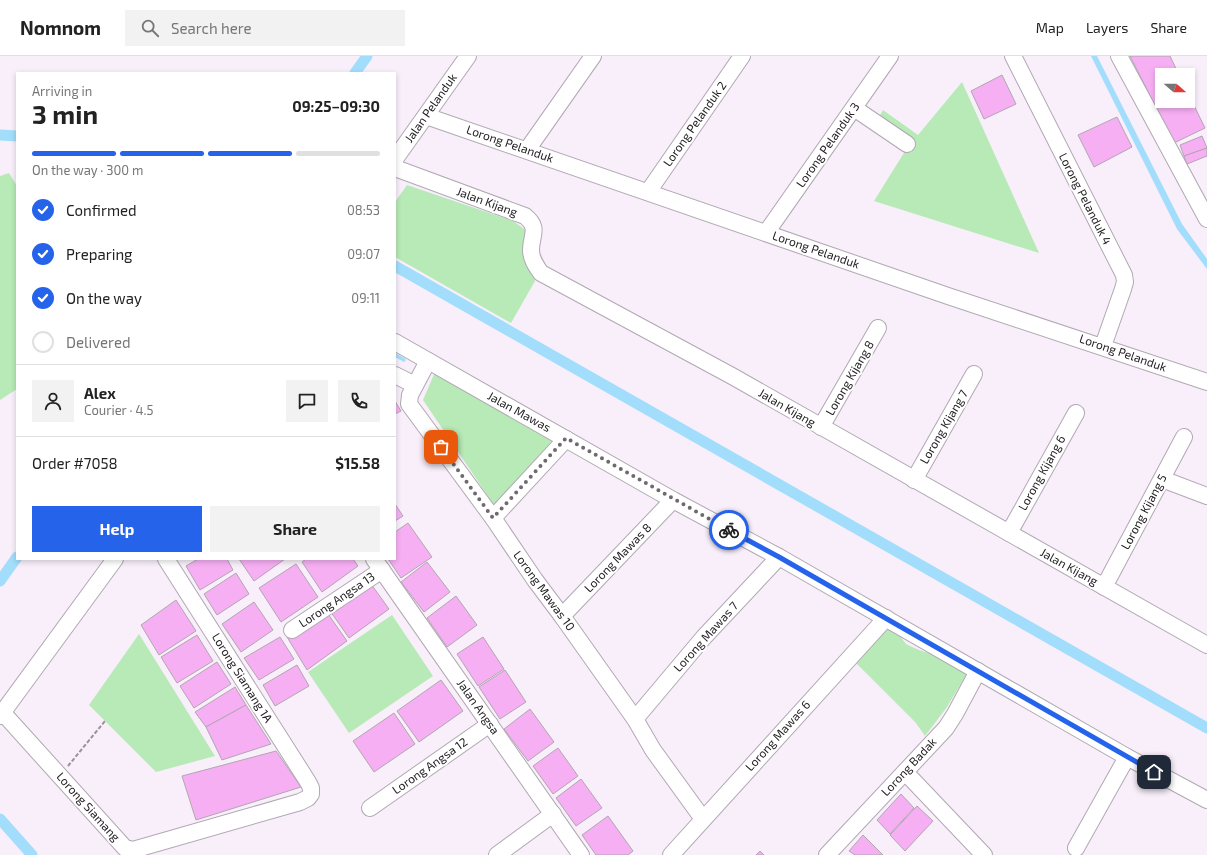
<!DOCTYPE html>
<meta charset="utf-8">
<style>
:root{--surface:#fff;--page:#f2f2f2;--text:#222;--muted:#767676;--line:#e0e0e0;--accent:#2563eb}
body{margin:0;font-family:"Exo 2",sans-serif;background:var(--page);color:var(--text);height:100vh;display:flex;flex-direction:column;font-size:15px;white-space:nowrap}
*{box-sizing:border-box;margin:0}
p{font-size:13px;color:var(--muted)}
.icon{flex:none;width:22px;height:22px;fill:none;stroke:currentColor;stroke-width:2;stroke-linecap:round;stroke-linejoin:round}
.map{position:relative;flex:1;overflow:hidden}
.panel{position:absolute;left:16px;top:16px;width:380px;height:488px;display:flex;flex-direction:column;background:var(--surface);border-radius:0px;box-shadow:0 2px 6px #0003}
.panel>*{flex:none}
.needle{width:26px;rotate:110deg}
.tools{position:absolute;left:1155px;top:12px;display:grid;gap:8px}
.tools a{display:grid;place-items:center;width:40px;height:40px;border-radius:0px;background:var(--surface);box-shadow:0 2px 6px #0003;font-size:20px}
.pin{position:absolute;display:grid;place-items:center;width:34px;height:34px;color:#fff;margin:-17px;border-radius:8px;box-shadow:0 2px 6px #0006}
.courier{position:absolute;display:grid;place-items:center;width:40px;height:40px;margin:-20px;border:3px solid #2563eb;border-radius:50%;background:#fff;color:#222;box-shadow:0 1px 5px #0007}
.summary em{font-style:normal;font-weight:700}
.summary div{display:flex;flex-direction:column-reverse}
.summary{display:flex;align-items:center;justify-content:space-between;height:68px;padding:0 16px}
h1{font-size:26px;font-weight:700;line-height:30px}
.bar{display:grid;grid-template-columns:repeat(4,1fr);gap:6px 4px;align-content:center;height:48px;padding:0 16px}
.bar i{height:5px;border-radius:3px;background:var(--line)}
.bar .current{background:var(--accent)}
.bar p{grid-column:span 4}
.line{display:flex;align-items:center;gap:10px;padding:0 16px;border-top:1px solid var(--line)}
.line div{flex:1}
.round{display:grid;place-items:center;flex:none;width:42px;height:42px;border-radius:0px;background:var(--page)}
ol{padding:0 16px;list-style:none}
li{display:flex;align-items:center;gap:12px;height:44px}
li p{margin-inline-start:auto}
li .icon{padding:4px;border-radius:50%;background:var(--accent);color:#fff;stroke-width:4}
li:last-child{color:var(--muted)}
li i{width:22px;height:22px;border:2px solid var(--line);border-radius:50%}
.primary-button{display:flex;gap:8px;margin-top:auto;padding:8px 16px}
.primary-button a{flex:1;height:46px;border-radius:0px;background:var(--accent);color:#fff;font-size:16px;font-weight:700;line-height:46px;text-align:center}
.primary-button a+a{background:var(--page);color:var(--text)}
header{display:flex;align-items:center;gap:24px;box-sizing:border-box;height:56px;padding:0 20px;background:var(--surface);border-bottom:1px solid var(--line)}
header strong{font-size:19px}
nav{display:flex;gap:22px;margin-inline-start:auto;font-size:14px}
.search{width:280px;height:36px;background:var(--page);display:flex;align-items:center;gap:10px;box-sizing:border-box;padding:0 14px;border-radius:0px;color:var(--muted);font-size:15px}
.map>svg:first-child{display:block}
.green{fill:#b7eab6}
.water{fill:#a2defb}
.lines{fill:none;stroke-linecap:round;stroke-linejoin:round}
.stream{stroke:#a2defb;stroke-width:3.5}
.canal{stroke:#a2defb;stroke-width:11}
.building{fill:#f6aff3;stroke:#b0a7b0}
.minor-casing{stroke:#b0a8b2;stroke-width:18}
.path{stroke:#989299;stroke-width:2;stroke-dasharray:4 2;stroke-linecap:butt}
.minor{stroke:#fff;stroke-width:16}
.done{stroke:#6f6970;stroke-width:4;stroke-dasharray:0 7.2}
.route{stroke:#2563eb;stroke-width:5}
.labels{text-anchor:middle;stroke-width:4;stroke-linejoin:round;paint-order:stroke}
.street-label{font-size:12px;fill:#252125;stroke:#fff}
</style>
<header>
<strong>Nomnom</strong>
<div class="search"><svg class="icon" aria-label="search" viewBox="0 0 24 24"><circle cx="10" cy="10" r="6"/><path d="M15 15l6 6"/></svg>Search here</div>
<nav><a>Map</a><a>Layers</a><a>Share</a></nav>
</header>
<div class="map">
<svg width="1207" height="799" viewBox="0 0 1207 799">
<rect width="100%" height="100%" fill="#f8effa"/>
<g class="green">
<polygon points="962,26 1039,197 874,145 907,92 873,71 883,54 918,79"/>
<polygon points="9,117 17,130 17,333 0,344 0,120"/>
<polygon points="407,129 513,165 534,180 533,204 535,225 511,267 395,201 395,146"/>
<polygon points="435,316 554,383 494,449 423,344"/>
<polygon points="392,559 433,620 349,677 308,616"/>
<path d="M887,572C891,574 896,576 900,580C903,583 904,587 908,589C927,599 954,601 966,619L947,651L925,680L916,667L854,605Z"/>
<polygon points="139,578 215,700 156,716 89,649"/>
</g>
<polygon class="water" points="1091,0 1097,0 1182,168 1207,203 1207,213 1177,173"/>
<g class="lines">
<polyline class="stream" points="395,299 404,304"/>
<g class="canal">
<polyline points="355,17 367,0"/>
<polyline points="0,79 17,80"/>
<polyline points="395,210 1207,672"/>
<polyline points="0,525 17,501"/>
<polyline points="0,763 32,799"/>
</g>
</g>
<g class="building">
<polygon points="1130,0 1170,0 1179,19 1162,19 1162,45 1188,45 1188,37 1205,72 1174,87"/>
<polygon points="1002,19 1016,48 984,63 971,35"/>
<polygon points="1117,61 1132,91 1094,111 1078,79"/>
<polygon points="1202,80 1207,92 1184,100 1180,89"/>
<polygon points="1207,92 1207,100 1187,108 1184,100"/>
<polygon points="395,345 401,355 395,358"/>
<polygon points="395,448 403,460 395,465"/>
<polygon points="408,467 432,501 401,522 388,503 395,503 395,476"/>
<polygon points="198,503 227,503 233,514 200,534 186,510"/>
<polygon points="239,503 285,503 254,525"/>
<polygon points="306,503 353,503 358,510 322,536 302,506"/>
<polygon points="427,506 450,536 424,556 401,526"/>
<polygon points="296,508 318,541 281,566 259,532"/>
<polygon points="236,517 249,538 217,559 204,538"/>
<polygon points="371,528 389,553 349,582 328,552"/>
<polygon points="456,540 477,569 447,591 427,562"/>
<polygon points="176,544 196,575 159,599 141,569"/>
<polygon points="254,546 273,574 241,596 222,568"/>
<polygon points="326,555 347,585 307,614 287,581"/>
<polygon points="197,579 213,605 177,627 161,601"/>
<polygon points="280,581 294,603 259,624 244,602"/>
<polygon points="483,581 504,613 478,630 457,598"/>
<polygon points="217,606 231,628 194,652 180,630"/>
<polygon points="297,609 309,630 275,650 263,629"/>
<polygon points="505,614 526,646 500,663 479,631"/>
<polygon points="441,624 463,655 419,686 397,655"/>
<polygon points="235,631 246,649 206,671 195,656"/>
<polygon points="246,649 271,688 222,704 206,671"/>
<polygon points="530,653 554,686 528,705 504,673"/>
<polygon points="394,657 415,688 374,716 353,685"/>
<polygon points="558,692 578,720 553,738 533,710"/>
<polygon points="276,695 301,731 196,764 182,720"/>
<polygon points="581,723 602,752 576,770 556,742"/>
<polygon points="901,738 914,752 890,778 877,764"/>
<polygon points="917,750 933,765 905,795 890,779"/>
<polygon points="608,760 633,795 628,799 596,799 582,779"/>
<polygon points="863,779 883,799 855,799 849,795"/>
<polygon points="760,795 764,799 756,799"/>
</g>
<g class="lines">
<g class="minor-casing">
<g id="minor">
<polyline points="1013,0 1124,219 1125,226 1123,233 1103,290"/>
<polyline points="1119,0 1207,163"/>
<polyline points="854,52 907,88"/>
<polyline points="426,60 948,240 1207,326"/>
<polyline points="527,94 593,0"/>
<polyline points="395,103 468,0"/>
<path d="M395,112L525,160C540,172 531,179 531,194C531,203 536,210 541,217L732,320L1207,589"/>
<polyline points="648,136 742,0"/>
<polyline points="766,177 890,0"/>
<polyline points="395,286 673,444 779,501 1127,701 1207,744"/>
<polyline points="428,305 410,339 409,348 493,462 535,524 562,560 635,663 653,694 703,763"/>
<polyline points="395,319 415,329"/>
<polyline points="821,371 878,272"/>
<polyline points="1162,423 1207,440"/>
<polyline points="914,424 974,318"/>
<polyline points="493,462 566,383"/>
<polyline points="1009,477 1076,357"/>
<polyline points="374,503 581,799"/>
<polyline points="1104,531 1184,381"/>
<polyline points="562,560 673,444"/>
<polyline points="292,574 382,514"/>
<polyline points="3,657 125,792 133,794 300,746 308,742 311,738 311,732 308,726 166,503"/>
<polyline points="0,660 115,503"/>
<polyline points="635,663 704,581 779,501"/>
<polyline points="905,716 984,799"/>
<polyline points="370,752 490,668"/>
<polyline points="1076,792 1127,701"/>
<polyline points="497,799 553,758"/>
<polyline points="671,799 886,562"/>
<polyline points="827,799 946,672 955,658 978,615"/>
</g>
</g>
<polyline class="path" points="68,710 105,665"/>
<use href="#minor" class="minor"/>
</g>
<g class="lines">
<polyline class="done" points="441,391 493,462 566,382 729,474"/>
<polyline class="route" points="729,474 779,501 1154,716"/>
</g>
<g class="labels">
<g class="street-label">
<text transform="translate(431 52) rotate(-55)" y="4">Jalan Pelanduk</text>
<text transform="translate(695 68) rotate(-55)" y="4">Lorong Pelanduk 2</text>
<text transform="translate(510 88) rotate(19)" y="4">Lorong Pelanduk</text>
<text transform="translate(828 89) rotate(-55)" y="4">Lorong Pelanduk 3</text>
<text transform="translate(1085 143) rotate(63)" y="4">Lorong Pelanduk 4</text>
<text transform="translate(487 146) rotate(20)" y="4">Jalan Kijang</text>
<text transform="translate(816 194) rotate(19)" y="4">Lorong Pelanduk</text>
<text transform="translate(1123 297) rotate(19)" y="4">Lorong Pelanduk</text>
<text transform="translate(850 322) rotate(-60)" y="4">Lorong Kijang 8</text>
<text transform="translate(787 352) rotate(30)" y="4">Jalan Kijang</text>
<text transform="translate(519 356) rotate(29)" y="4">Jalan Mawas</text>
<text transform="translate(944 371) rotate(-60)" y="4">Lorong Kijang 7</text>
<text transform="translate(1042 417) rotate(-61)" y="4">Lorong Kijang 6</text>
<text transform="translate(1144 456) rotate(-62)" y="4">Lorong Kijang 5</text>
<text transform="translate(618 502) rotate(-46)" y="4">Lorong Mawas 8</text>
<text transform="translate(1069 511) rotate(29)" y="4">Jalan Kijang</text>
<text transform="translate(544 535) rotate(54)" y="4">Lorong Mawas 10</text>
<text transform="translate(337 544) rotate(-34)" y="4">Lorong Angsa 13</text>
<text transform="translate(706 581) rotate(-48)" y="4">Lorong Mawas 7</text>
<text transform="translate(242 622) rotate(58)" y="4">Lorong Siamang 1A</text>
<text transform="translate(478 651) rotate(55)" y="4">Jalan Angsa</text>
<text transform="translate(778 680) rotate(-48)" y="4">Lorong Mawas 6</text>
<text transform="translate(430 710) rotate(-35)" y="4">Lorong Angsa 12</text>
<text transform="translate(909 711) rotate(-47)" y="4">Lorong Badak</text>
<text transform="translate(88 751) rotate(48)" y="4">Lorong Siamang</text>
</g>
</g>
</svg>
<div class="tools">
<a><svg class="needle" viewBox="-14 -14 28 28"><path d="M0-13l5 13h-10z" fill="#e53935"/><path d="M0 13l5-13h-10z" fill="#767676"/></svg></a>
</div>
<div class="pin" style="left:441px;top:391px;background:#ea580c"><svg class="icon" aria-label="bag" viewBox="0 0 24 24"><path d="M5 8h14l-1 12H6zM9 8a3 3 0 0 1 6 0"/></svg></div>
<div class="pin" style="left:1154px;top:716px;background:#1f2937"><svg class="icon" aria-label="home" viewBox="0 0 24 24"><path d="M3 11l9-7 9 7M6 9v11h12V9"/></svg></div>
<div class="courier" style="left:729px;top:474px"><svg class="icon" aria-label="bike" viewBox="0 0 24 24"><circle cx="6" cy="16" r="4"/><circle cx="18" cy="16" r="4"/><path d="M6 16l4-8h5l3 8M10 8l3 8H6M13 5h3"/></svg></div>
<section class="panel">
<div class="summary"><div><h1>3 min</h1><p>Arriving in</p></div><em>09:25–09:30</em></div>
<div class="bar"><i class="current"></i><i class="current"></i><i class="current"></i><i></i><p>On the way · 300 m</p></div>
<ol>
<li><svg class="icon" aria-label="check" viewBox="0 0 24 24"><path d="M5 12l5 5 9-10"/></svg>Confirmed<p>08:53</p></li>
<li><svg class="icon" aria-label="check" viewBox="0 0 24 24"><path d="M5 12l5 5 9-10"/></svg>Preparing<p>09:07</p></li>
<li><svg class="icon" aria-label="check" viewBox="0 0 24 24"><path d="M5 12l5 5 9-10"/></svg>On the way<p>09:11</p></li>
<li><i></i>Delivered</li>
</ol>
<div class="line" style="height:72px"><a class="round"><svg class="icon" aria-label="person" viewBox="0 0 24 24"><circle cx="12" cy="8" r="4"/><path d="M4 21q1-7 8-7t8 7"/></svg></a><div><b>Alex</b><p>Courier · 4.5</p></div><a class="round"><svg class="icon" aria-label="chat" viewBox="0 0 24 24"><path d="M4 5h16v11H9l-5 4z"/></svg></a><a class="round"><svg class="icon" aria-label="phone" viewBox="0 0 24 24"><path d="M5 4h4l2 5-3 2q2 4 5 5l2-3 5 2v4C11 20 4 13 5 4z"/></svg></a></div>
<div class="line" style="height:52px"><div>Order #7058</div><b>$15.58</b></div>
<div class="primary-button"><a>Help</a><a>Share</a></div>
</section>
</div>
